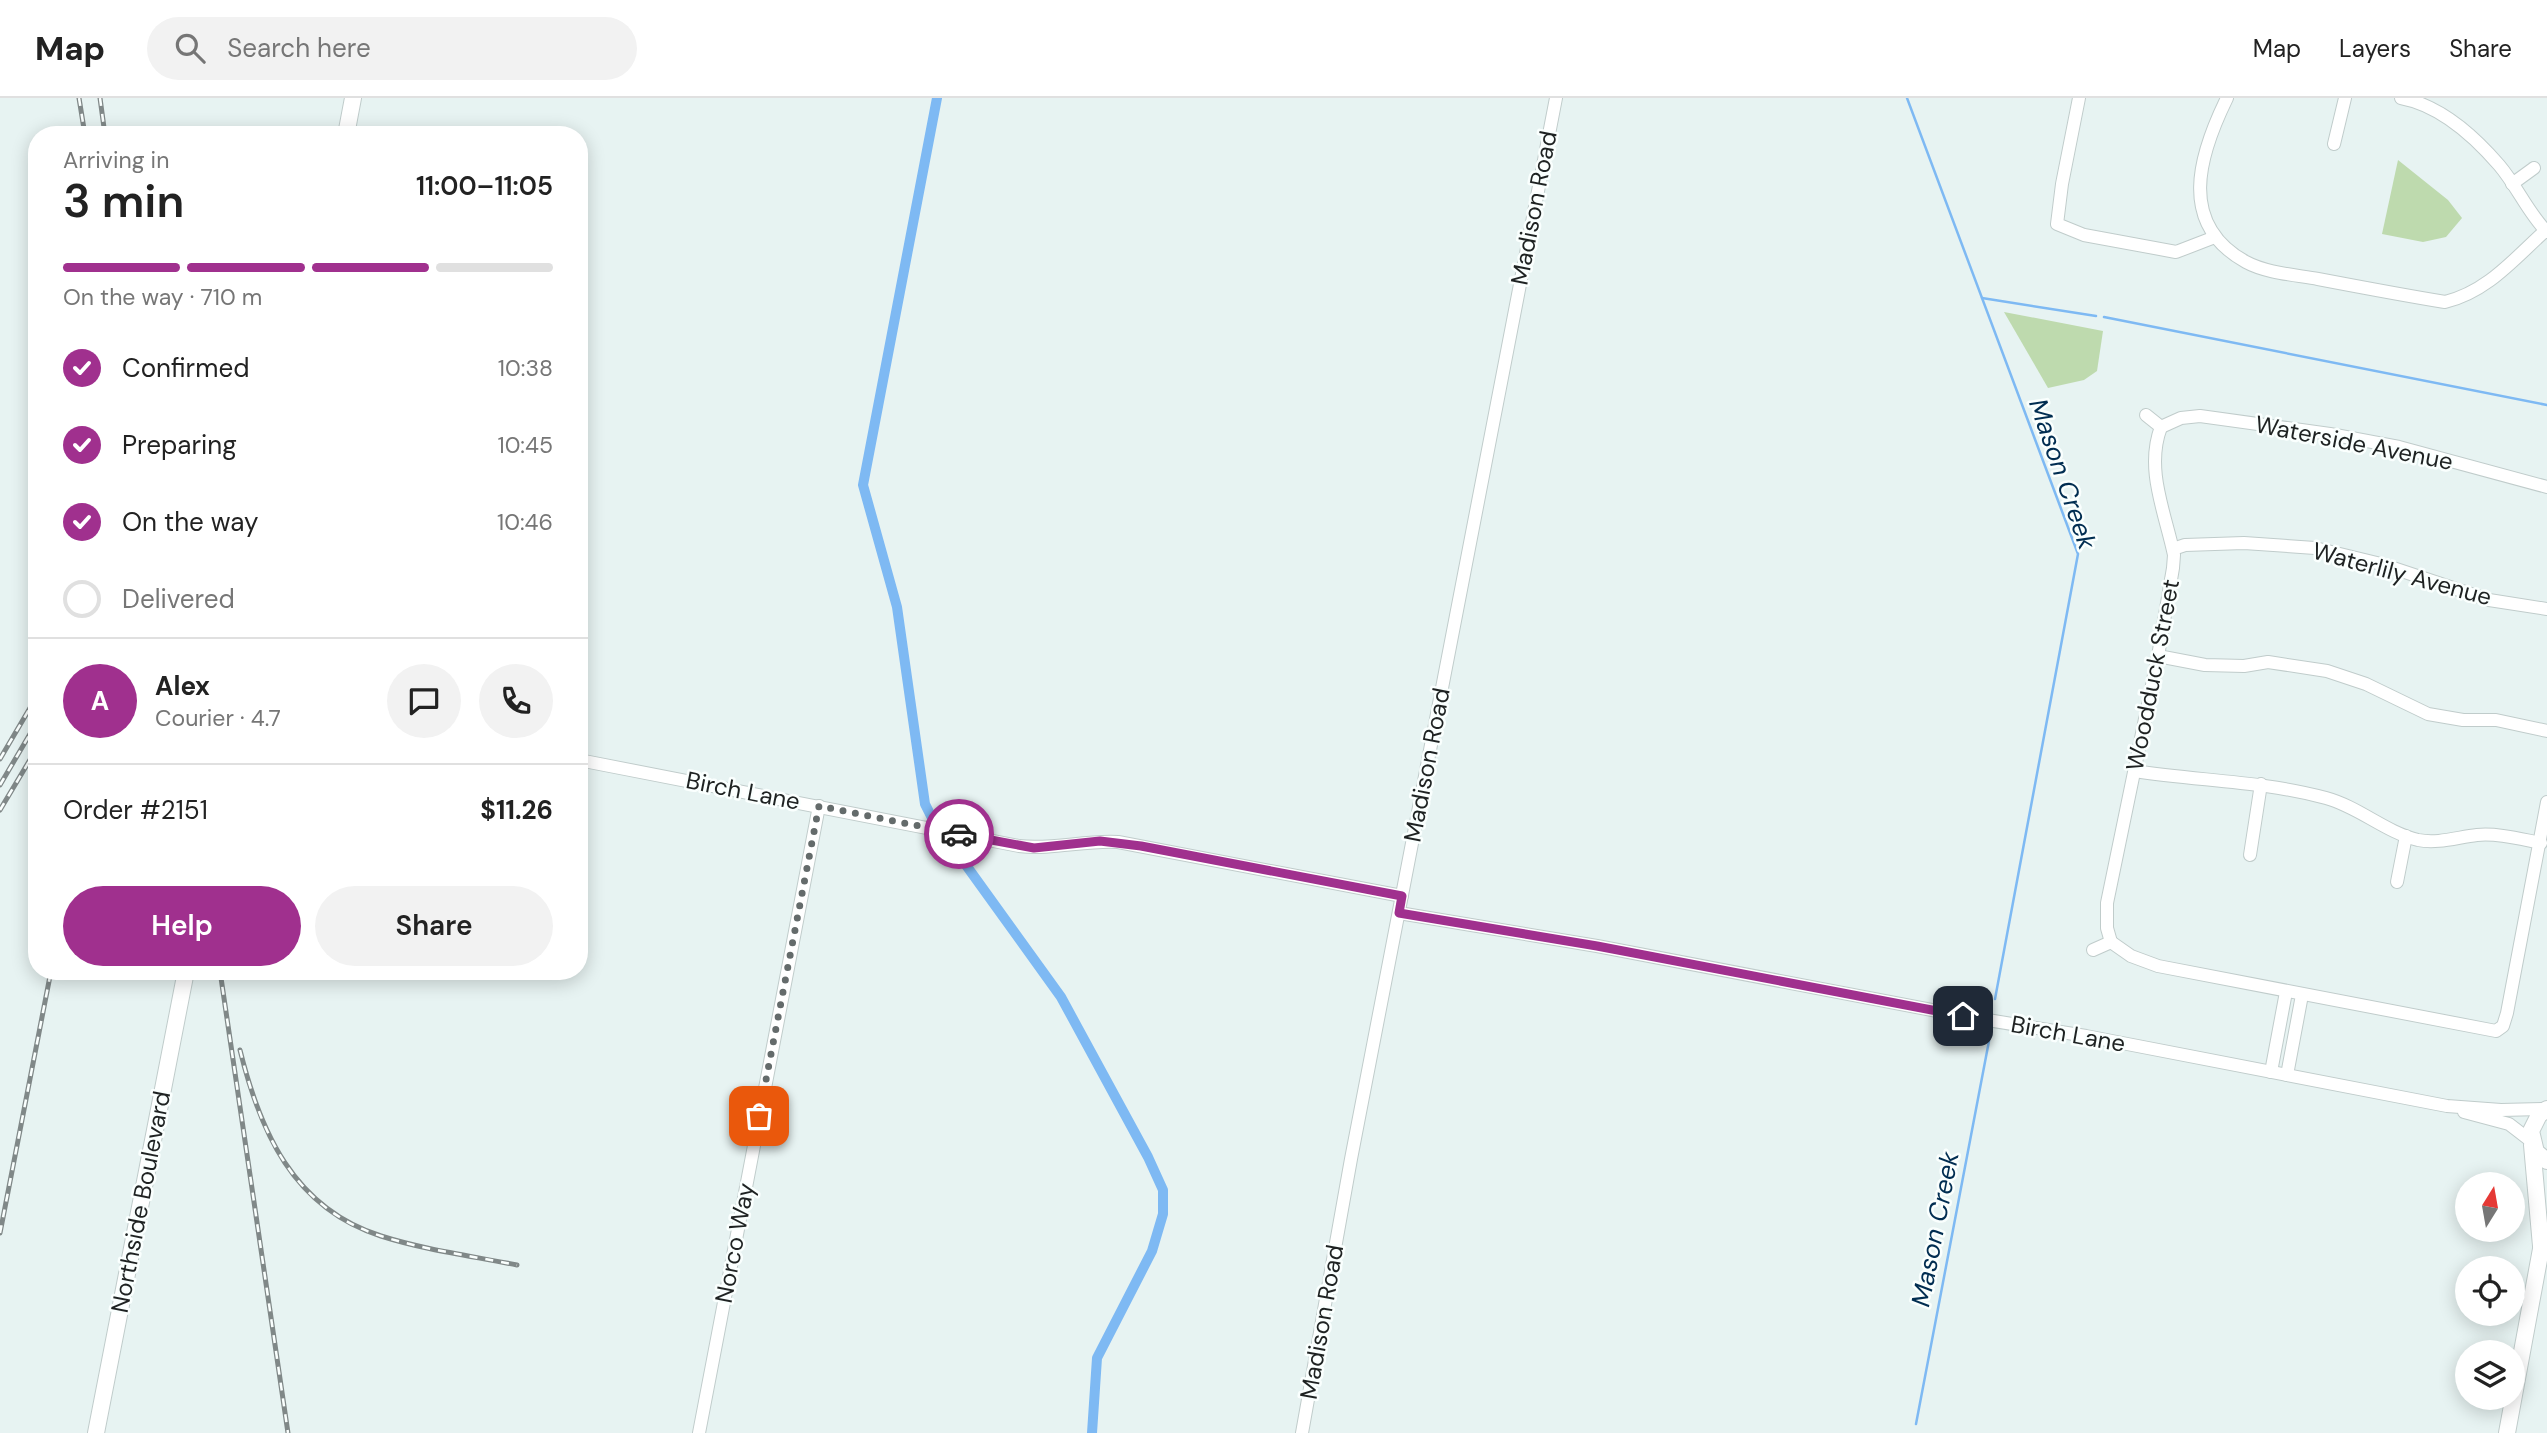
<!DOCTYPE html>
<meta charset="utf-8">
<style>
:root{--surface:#fff;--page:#f2f2f2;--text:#222;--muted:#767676;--line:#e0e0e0;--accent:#a0308e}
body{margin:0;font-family:"DM Sans",sans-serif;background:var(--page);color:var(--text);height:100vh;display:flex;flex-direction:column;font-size:26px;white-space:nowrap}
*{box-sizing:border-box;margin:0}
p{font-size:23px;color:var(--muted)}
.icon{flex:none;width:38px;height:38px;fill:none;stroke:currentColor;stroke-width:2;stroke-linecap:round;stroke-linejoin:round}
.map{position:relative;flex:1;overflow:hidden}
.panel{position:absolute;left:28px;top:28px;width:560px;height:854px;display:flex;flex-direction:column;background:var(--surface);border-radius:28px;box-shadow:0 4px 18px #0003}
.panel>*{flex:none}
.needle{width:46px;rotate:11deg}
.fabs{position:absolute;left:2455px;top:1074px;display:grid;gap:14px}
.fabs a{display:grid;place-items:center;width:70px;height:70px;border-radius:50%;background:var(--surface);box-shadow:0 4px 18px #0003;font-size:35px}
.pin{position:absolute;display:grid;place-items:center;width:60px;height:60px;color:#fff;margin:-30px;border-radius:14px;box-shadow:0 4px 10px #0006}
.courier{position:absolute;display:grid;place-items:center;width:70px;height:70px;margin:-35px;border:5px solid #a0308e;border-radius:50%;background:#fff;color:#222;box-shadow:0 2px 9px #0007}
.summary em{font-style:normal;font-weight:600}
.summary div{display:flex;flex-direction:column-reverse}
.summary{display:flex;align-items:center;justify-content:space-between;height:119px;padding:0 35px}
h1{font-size:46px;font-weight:600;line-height:52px}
.bar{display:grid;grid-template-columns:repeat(4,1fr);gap:10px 7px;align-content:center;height:84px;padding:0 35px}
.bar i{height:9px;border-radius:5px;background:var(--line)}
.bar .on{background:var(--accent)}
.bar p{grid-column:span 4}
.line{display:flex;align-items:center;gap:18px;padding:0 35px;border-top:2px solid var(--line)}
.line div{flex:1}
.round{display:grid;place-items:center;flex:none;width:74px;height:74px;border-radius:37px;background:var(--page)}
ol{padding:0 35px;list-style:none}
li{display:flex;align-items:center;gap:21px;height:77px}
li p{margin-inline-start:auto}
li .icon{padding:7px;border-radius:50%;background:var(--accent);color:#fff;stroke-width:4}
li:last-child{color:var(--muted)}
li i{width:38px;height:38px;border:4px solid var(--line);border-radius:50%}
.primary-button{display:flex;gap:14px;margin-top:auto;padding:14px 35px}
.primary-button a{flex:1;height:80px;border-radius:42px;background:var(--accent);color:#fff;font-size:28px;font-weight:600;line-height:80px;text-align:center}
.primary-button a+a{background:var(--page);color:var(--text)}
header{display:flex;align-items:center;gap:42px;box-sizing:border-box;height:98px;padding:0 35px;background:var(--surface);border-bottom:2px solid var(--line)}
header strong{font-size:33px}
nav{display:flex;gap:38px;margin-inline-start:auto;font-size:24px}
.search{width:490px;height:63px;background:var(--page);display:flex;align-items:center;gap:18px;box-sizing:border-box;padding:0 24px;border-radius:38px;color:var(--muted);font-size:26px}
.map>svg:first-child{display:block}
.green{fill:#bedaae}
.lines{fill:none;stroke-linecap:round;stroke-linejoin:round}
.stream{stroke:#7eb9f3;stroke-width:2.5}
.canal{stroke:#7eb9f3;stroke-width:10}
.minor-casing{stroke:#c0cccb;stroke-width:14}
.major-casing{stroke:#c0cccb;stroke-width:18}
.minor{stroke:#fff;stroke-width:12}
.major{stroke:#fff;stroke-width:16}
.rail-casing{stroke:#808888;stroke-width:5}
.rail{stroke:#fafffe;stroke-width:2.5;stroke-dasharray:8;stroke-linecap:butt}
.done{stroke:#646b6b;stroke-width:7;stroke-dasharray:0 12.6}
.route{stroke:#a0308e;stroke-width:9}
.labels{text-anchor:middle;stroke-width:5;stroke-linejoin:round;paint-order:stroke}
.street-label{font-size:24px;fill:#1e2222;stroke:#fafffe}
.water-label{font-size:26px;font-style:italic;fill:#002d51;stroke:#fafffe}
</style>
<header>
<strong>Map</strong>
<div class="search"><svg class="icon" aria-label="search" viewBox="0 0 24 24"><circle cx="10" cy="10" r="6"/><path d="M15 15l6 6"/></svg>Search here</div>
<nav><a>Map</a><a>Layers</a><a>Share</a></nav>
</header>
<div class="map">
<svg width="2547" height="1335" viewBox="0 0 2547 1335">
<rect width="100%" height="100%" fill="#e7f3f2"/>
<g class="green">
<polygon points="2398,62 2448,102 2462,120 2446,139 2423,144 2382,136"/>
<polygon points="2004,214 2103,233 2097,273 2084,282 2048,290"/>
</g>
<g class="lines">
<g class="stream">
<polyline points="1907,0 2078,456 1995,901"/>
<polyline points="1982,200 2096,218"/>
<polyline points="2104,219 2547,307"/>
<polyline points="1916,1326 1989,943"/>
</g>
<g class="canal">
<polyline points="931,718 925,706 897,509 863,387 937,0"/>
<polyline points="945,738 1061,899 1148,1059 1163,1092 1163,1116 1152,1153 1097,1260 1092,1335"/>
</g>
<g class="minor-casing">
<g id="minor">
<polyline points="2079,0 2062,86 2057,126 2084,137 2176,154 2215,139"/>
<path d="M2227,0C2199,57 2177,126 2246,164C2266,175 2296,177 2318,181C2360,189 2402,197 2445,204C2487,194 2514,161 2545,133"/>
<path d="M2401,0C2439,7 2474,38 2499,67C2517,88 2528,115 2547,134"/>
<polyline points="2334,46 2345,0"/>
<polyline points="2512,86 2534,70"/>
<polyline points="2146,317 2161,329"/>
<polyline points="2161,329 2181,320 2200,318 2330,336 2399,349 2547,389"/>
<polyline points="2173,451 2185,447 2244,445 2315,450 2381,466 2489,502 2547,511"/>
<polyline points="2158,558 2205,567 2244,568 2268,564 2327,573 2366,586 2428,616 2463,622 2496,622 2547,633"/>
<path d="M579,662L1019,748C1053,752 1084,742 1118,744L1402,798"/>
<path d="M2135,673C2199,683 2263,683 2326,700C2359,709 2385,734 2418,742C2438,746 2458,739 2477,737C2497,735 2520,741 2541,745"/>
<polyline points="2250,757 2261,686"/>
<polyline points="2397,784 2406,738"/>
<polyline points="1399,815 1597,848 1963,918 2086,938 2447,1008 2501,1012 2546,1011"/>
<polyline points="2111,844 2131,858 2158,868 2496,933 2503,928 2507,915 2547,704"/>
<path d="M2111,844L2107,830V805L2158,558L2173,470L2174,457C2165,414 2145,371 2161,329"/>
<polyline points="2093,852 2111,844"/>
<polyline points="2271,974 2286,894"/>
<polyline points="2287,977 2302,897"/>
<polyline points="2464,1014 2509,1026 2531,1043"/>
<polyline points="699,1335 819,708"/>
<polyline points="1302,1335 1351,1061 1556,0"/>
</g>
</g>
<g class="major-casing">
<g id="major">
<polyline points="346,37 353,0"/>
<polyline points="2547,1011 2539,1017 2531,1033 2536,1054 2547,1063"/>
<polyline points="2532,1047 2541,1148"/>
<polyline points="96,1335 186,873"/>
<polyline points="2507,1335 2541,1151 2547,1135"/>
</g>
</g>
<use href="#minor" class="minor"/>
<use href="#major" class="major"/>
<g class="rail-casing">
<g id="rail">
<polyline points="79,0 85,37"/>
<polyline points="100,0 105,37"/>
<polyline points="0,661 37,598"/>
<polyline points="0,687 37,624"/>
<polyline points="0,712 37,650"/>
<polyline points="220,873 288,1335"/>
<path d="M240,952C260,1033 293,1110 381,1138C425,1152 472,1158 517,1167"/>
<polyline points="0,1135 51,873"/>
</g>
</g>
<use href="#rail" class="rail"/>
</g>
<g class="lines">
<polyline class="done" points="759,1018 819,708 959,736"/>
<polyline class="route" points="959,736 1034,750 1100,743 1141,748 1402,798 1399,815 1597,848 1963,918"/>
</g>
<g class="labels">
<g class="street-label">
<text transform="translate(1534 110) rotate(-79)" y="8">Madison Road</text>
<text transform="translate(2354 345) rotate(11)" y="8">Waterside Avenue</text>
<text transform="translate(2402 476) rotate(15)" y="8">Waterlily Avenue</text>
<text transform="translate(2153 577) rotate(-79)" y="8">Woodduck Street</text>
<text transform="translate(1427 667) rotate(-79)" y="8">Madison Road</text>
<text transform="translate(743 693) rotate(11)" y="8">Birch Lane</text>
<text transform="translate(2068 936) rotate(10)" y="8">Birch Lane</text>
<text transform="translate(141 1104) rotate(-79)" y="8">Northside Boulevard</text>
<text transform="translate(735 1145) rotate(-79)" y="8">Norco Way</text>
<text transform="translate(1322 1224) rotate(-80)" y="8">Madison Road</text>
</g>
<g class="water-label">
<text transform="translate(2063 376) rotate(71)" y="9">Mason Creek</text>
<text transform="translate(1935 1131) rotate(-79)" y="9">Mason Creek</text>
</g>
</g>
</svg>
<div class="fabs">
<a><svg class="needle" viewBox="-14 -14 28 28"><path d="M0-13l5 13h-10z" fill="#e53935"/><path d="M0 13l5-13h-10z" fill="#767676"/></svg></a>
<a><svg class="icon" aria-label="locate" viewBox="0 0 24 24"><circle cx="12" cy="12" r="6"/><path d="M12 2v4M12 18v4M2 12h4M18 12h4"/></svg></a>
<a><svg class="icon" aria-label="layers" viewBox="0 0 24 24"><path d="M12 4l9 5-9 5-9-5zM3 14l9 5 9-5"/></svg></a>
</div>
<div class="pin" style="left:759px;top:1018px;background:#ea580c"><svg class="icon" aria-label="bag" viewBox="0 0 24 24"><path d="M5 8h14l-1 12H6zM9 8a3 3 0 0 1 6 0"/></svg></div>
<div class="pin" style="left:1963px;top:918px;background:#1f2937"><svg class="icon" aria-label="home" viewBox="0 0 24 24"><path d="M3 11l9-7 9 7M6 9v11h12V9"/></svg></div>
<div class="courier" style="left:959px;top:736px"><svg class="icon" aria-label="car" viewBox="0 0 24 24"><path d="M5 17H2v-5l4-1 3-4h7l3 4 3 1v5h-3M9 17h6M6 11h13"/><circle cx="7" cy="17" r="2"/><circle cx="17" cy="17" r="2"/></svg></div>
<section class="panel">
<div class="summary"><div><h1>3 min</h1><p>Arriving in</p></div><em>11:00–11:05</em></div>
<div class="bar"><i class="on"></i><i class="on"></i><i class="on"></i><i></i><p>On the way · 710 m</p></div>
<ol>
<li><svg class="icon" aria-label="check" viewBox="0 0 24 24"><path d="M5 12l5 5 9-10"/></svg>Confirmed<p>10:38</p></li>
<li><svg class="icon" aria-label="check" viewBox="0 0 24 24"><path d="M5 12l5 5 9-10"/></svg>Preparing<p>10:45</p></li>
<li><svg class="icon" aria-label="check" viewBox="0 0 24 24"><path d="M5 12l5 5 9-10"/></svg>On the way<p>10:46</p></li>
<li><i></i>Delivered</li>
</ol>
<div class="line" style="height:126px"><b class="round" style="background:var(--accent);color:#fff">A</b><div><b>Alex</b><p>Courier · 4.7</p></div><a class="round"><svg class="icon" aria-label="chat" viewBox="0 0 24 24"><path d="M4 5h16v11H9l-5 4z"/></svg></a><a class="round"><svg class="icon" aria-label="phone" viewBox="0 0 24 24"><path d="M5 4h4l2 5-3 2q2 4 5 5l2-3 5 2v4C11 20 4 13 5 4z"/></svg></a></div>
<div class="line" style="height:91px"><div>Order #2151</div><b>$11.26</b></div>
<div class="primary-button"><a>Help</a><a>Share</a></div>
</section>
</div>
